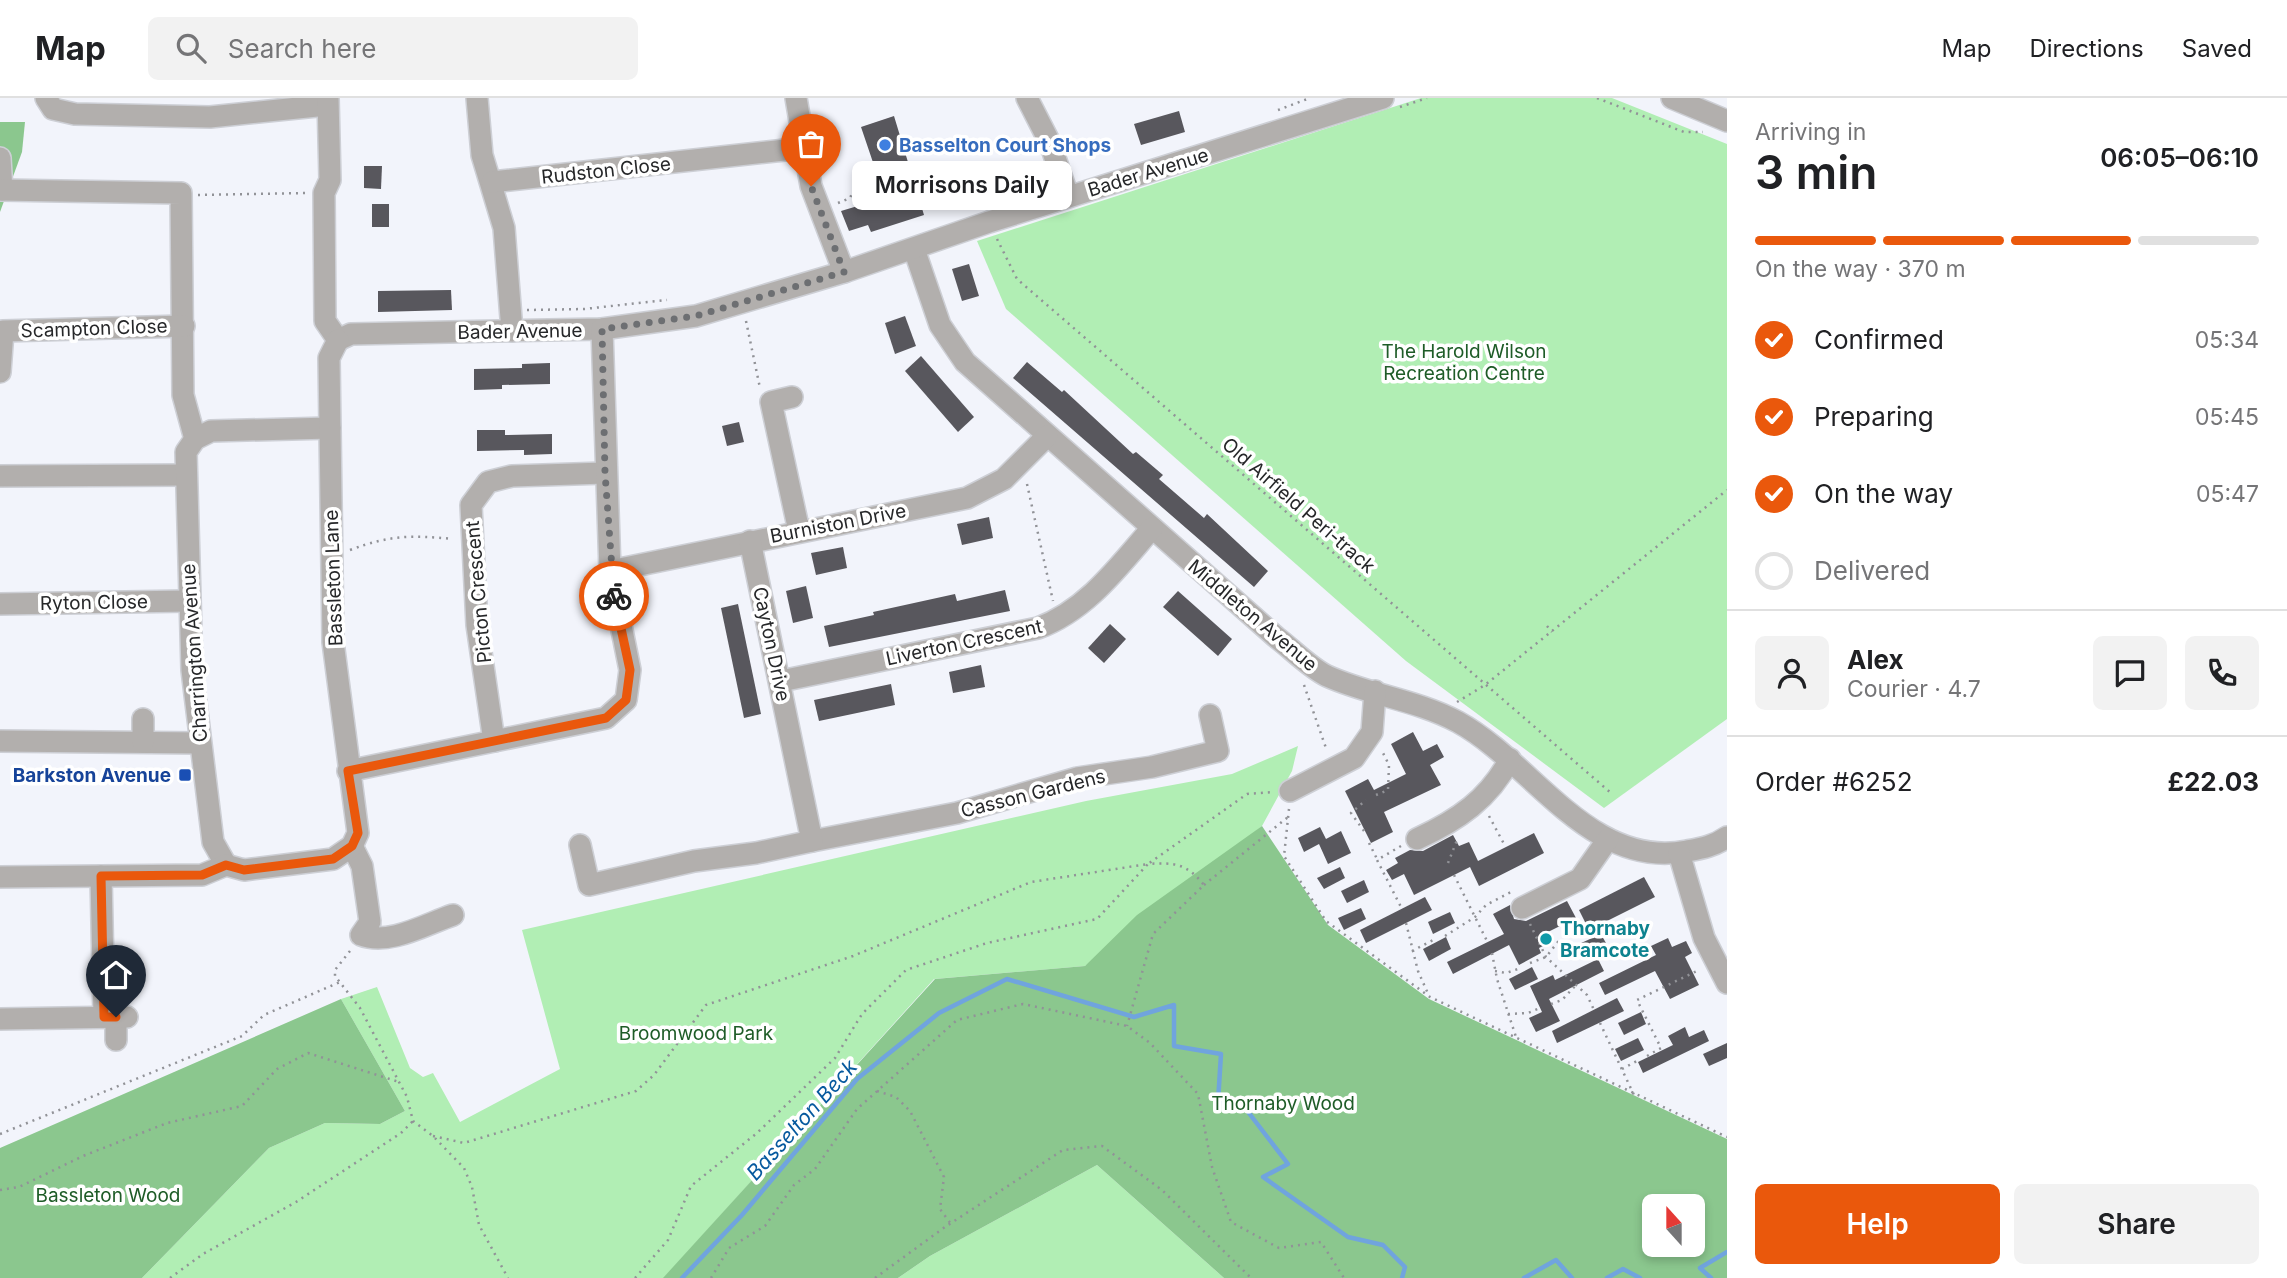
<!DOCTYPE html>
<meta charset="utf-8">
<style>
:root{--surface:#fff;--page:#f2f2f2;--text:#202124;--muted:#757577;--line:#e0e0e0;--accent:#ea580c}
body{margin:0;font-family:Inter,sans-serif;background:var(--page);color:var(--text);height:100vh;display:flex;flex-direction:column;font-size:26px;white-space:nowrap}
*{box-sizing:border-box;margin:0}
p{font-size:23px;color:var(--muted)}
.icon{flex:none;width:38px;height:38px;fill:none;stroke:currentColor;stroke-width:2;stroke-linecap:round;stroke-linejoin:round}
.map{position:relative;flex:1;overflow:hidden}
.side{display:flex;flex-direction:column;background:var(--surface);width:560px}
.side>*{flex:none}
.needle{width:46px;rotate:339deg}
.fabs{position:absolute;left:1642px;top:1096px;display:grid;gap:14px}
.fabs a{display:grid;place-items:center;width:63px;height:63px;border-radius:10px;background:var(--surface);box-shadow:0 4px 10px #0003;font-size:35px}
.pin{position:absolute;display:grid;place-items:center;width:60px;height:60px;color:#fff;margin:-72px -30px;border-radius:50% 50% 50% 0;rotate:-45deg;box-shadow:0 0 7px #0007}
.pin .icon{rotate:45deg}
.courier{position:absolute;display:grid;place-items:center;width:70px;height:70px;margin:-35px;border:5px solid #ea580c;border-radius:50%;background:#fff;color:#222;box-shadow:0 2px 9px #0007}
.bubble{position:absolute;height:49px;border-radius:10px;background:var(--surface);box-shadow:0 4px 10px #0003;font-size:23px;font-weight:600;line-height:49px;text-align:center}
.summary em{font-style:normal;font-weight:600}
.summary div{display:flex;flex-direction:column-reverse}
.summary{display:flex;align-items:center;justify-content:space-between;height:119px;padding:0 28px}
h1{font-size:46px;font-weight:600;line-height:52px}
.bar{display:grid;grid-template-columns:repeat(4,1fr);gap:10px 7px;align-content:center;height:84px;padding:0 28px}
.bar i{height:9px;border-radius:5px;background:var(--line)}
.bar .selected{background:var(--accent)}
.bar p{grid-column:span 4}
.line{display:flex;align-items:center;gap:18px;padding:0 28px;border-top:2px solid var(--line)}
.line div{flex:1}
.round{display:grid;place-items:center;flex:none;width:74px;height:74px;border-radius:10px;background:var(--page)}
ol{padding:0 28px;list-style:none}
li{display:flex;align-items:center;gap:21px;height:77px}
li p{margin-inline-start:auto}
li .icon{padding:7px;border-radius:50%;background:var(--accent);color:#fff;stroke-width:4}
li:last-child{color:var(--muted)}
li i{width:38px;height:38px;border:4px solid var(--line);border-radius:50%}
.primary-button{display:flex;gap:14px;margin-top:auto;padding:14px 28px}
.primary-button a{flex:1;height:80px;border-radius:10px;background:var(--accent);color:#fff;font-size:28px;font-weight:600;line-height:80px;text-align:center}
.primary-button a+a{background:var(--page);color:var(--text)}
header{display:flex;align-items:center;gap:42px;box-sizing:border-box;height:98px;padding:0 35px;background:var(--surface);border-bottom:2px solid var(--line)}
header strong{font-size:33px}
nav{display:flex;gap:38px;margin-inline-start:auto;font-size:24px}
.search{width:490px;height:63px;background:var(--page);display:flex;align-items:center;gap:18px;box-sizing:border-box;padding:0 24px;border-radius:10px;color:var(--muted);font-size:26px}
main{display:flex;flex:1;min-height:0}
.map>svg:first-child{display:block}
.green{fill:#b1eeb4}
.forest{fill:#8bc78e;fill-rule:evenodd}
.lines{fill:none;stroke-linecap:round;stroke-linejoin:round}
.stream{stroke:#70a4de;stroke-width:4.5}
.building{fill:#58575d}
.minor-casing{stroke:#cdcfd5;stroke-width:24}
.path{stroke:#919297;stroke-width:2.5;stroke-dasharray:2 5;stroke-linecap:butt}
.minor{stroke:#b2afad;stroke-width:21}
.done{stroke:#6d6f72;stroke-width:7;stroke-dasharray:0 12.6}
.route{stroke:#ea580c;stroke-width:9}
.shop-dot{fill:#3f7fe0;stroke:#fff;stroke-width:2.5}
.transit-dot{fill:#1a4fb4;stroke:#fff;stroke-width:2.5}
.culture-dot{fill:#0f9aa8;stroke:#fff;stroke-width:2.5}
.labels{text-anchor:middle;stroke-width:7;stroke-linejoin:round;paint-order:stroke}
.shop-label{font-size:19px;font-weight:bold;fill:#366cbe;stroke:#fff;text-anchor:start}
.street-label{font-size:19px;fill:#262729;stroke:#fff}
.park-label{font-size:19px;fill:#1e5c27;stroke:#fff}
.transit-label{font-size:19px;font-weight:bold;fill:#164399;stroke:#fff;text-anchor:end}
.culture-label{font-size:19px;font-weight:bold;fill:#0d838f;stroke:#fff;text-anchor:start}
.water-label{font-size:21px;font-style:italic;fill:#06599e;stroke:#fff}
</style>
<header>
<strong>Map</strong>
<div class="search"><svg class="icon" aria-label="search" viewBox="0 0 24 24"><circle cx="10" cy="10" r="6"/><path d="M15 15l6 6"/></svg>Search here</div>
<nav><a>Map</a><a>Directions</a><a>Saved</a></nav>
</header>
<main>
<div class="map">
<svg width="1727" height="1180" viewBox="0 0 1727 1180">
<rect width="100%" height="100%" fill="#f2f4fb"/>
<g class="green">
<polygon points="1421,0 1612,0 1727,46 1727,621 1604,710 1406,563 1006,211 977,143"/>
<polygon points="1298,648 1292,673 1262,728 1138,829 1085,868 934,881 664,1180 142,1180 269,1050 325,1025 380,1026 405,1013 341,901 377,889 410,970 423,979 433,975 460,1024 560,971 522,832 1086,703 1232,676"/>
<polygon points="1097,1067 1224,1180 898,1180 930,1158"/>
</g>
<g class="forest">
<polygon points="0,24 25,24 22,54 0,114"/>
<path d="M1262,728L1328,827L1429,901L1727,1041V1180H1224L1097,1067L930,1158L898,1180H663L935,881L1085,868L1137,817ZM1654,1108H1692V1146H1654Z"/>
<polygon points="341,901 405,1013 380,1026 325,1025 269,1050 142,1180 0,1180 0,1050"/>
</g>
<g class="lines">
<g class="stream">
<polyline points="682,1180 742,1117 857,981 939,915 1007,881 1134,919 1174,907 1174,948 1221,956 1218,1004 1242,1006 1288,1066 1263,1079 1348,1139 1383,1147 1405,1169 1402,1180"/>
<polyline points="1524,1180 1556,1162 1572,1180"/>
<polyline points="1607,1180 1623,1171 1640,1180"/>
<polyline points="1711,1180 1700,1170 1727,1154"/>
</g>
</g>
<g class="building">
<polygon points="1179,13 1185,34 1141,47 1134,26"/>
<polygon points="894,18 924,117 871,134 868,127 849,133 841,113 861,107 859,100 882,91 861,29"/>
<polygon points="364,68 382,68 381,91 364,90"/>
<rect x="372" y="106" width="17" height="23"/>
<polygon points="969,166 979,198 962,203 952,171"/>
<polygon points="451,192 452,212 378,214 378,193"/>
<polygon points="905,218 916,248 895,256 885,225"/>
<polygon points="921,258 974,319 958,334 905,273"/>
<polygon points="1027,264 1062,294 1064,292 1133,356 1136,354 1163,377 1159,381 1204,420 1207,416 1268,473 1254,489 1013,280"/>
<polygon points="550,265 550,286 502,287 502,291 474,292 474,271 522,270 522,266"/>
<polygon points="739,324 744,344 727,348 722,328"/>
<polygon points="477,332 505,332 505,337 552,336 552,356 524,357 524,352 477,353"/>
<polygon points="989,419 993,440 962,447 957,426"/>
<polygon points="843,449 847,470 816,477 811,455"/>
<polygon points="806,488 813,520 793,525 786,493"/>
<polygon points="1005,492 1010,513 829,549 824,528 874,517 873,514 955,496 957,503"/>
<polygon points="1178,493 1232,541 1218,558 1163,509"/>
<polygon points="738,506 761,616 744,620 721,510"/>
<polygon points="1110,526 1126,541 1104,565 1088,550"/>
<polygon points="981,567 985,589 953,595 949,574"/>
<polygon points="891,586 895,607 819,623 814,602"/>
<polygon points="1413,634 1423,653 1437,646 1444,659 1430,667 1441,687 1384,714 1393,734 1371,745 1345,693 1368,681 1374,692 1406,676 1391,646"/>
<polygon points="1320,729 1326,741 1341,733 1351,755 1328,766 1319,746 1304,754 1298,740"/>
<polygon points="1534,735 1544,755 1479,788 1470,769 1414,797 1404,776 1392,782 1386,772 1398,765 1395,760 1410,752 1423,753 1453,737 1459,748 1469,744 1478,763"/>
<polygon points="1340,769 1345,780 1324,791 1317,780"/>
<polygon points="1644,779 1655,799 1589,832 1579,812"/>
<polygon points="1364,782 1369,794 1347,805 1341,793"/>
<polygon points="1425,799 1432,812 1366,845 1360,832"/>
<polygon points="1567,803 1576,820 1548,834 1553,843 1539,850 1541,855 1519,867 1509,847 1453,876 1447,864 1504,836 1493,816 1510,807 1514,821 1526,823"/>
<polygon points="1361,810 1366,821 1344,832 1338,820"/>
<polygon points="1450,814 1455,825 1433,836 1428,824"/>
<polygon points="1601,836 1607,847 1585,858 1579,846"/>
<polygon points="1446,839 1451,851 1429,863 1423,851"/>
<polygon points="1668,840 1672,849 1686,843 1692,855 1685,859 1699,887 1670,901 1655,873 1605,897 1599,885 1656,857 1651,848"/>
<polygon points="1598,861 1604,873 1549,901 1560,923 1536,934 1529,920 1542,914 1530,888 1553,877 1555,882"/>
<polygon points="1532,869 1538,881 1515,892 1509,881"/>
<polygon points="1617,900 1624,913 1557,945 1552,933"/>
<polygon points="1641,914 1646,926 1624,937 1618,925"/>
<polygon points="1685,929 1689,939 1704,932 1709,943 1643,975 1638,964 1673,947 1668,938"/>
<polygon points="1638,940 1644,952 1621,963 1615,951"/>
<polygon points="1727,945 1727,960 1709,968 1703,956"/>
</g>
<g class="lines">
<g class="minor-casing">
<g id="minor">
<polyline points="46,0 53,11 75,16 210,19 327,7"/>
<polyline points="328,0 330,82 324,95 325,223 338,242"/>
<polyline points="477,0 482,57 504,130 512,233"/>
<polyline points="796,0 811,88 844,174"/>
<polyline points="1027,0 1050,45 1068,98"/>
<polyline points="1672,0 1727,23"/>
<polyline points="0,60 2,92"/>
<polyline points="492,84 803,50"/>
<polyline points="0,92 181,95 183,297 195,341"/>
<path d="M914,151L940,227L965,264L1276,539C1292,551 1309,569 1327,578C1369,597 1417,602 1458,624C1533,665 1590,772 1687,753C1703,750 1714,748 1727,739"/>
<polyline points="338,242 351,236 602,231 696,218 844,174 989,124 1383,0"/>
<polyline points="0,274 3,233 184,228"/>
<polyline points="792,299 771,304 799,433"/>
<polyline points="0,378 186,377"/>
<polyline points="610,473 967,400 1004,381 1047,338"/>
<polyline points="0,506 188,503"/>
<path d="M781,583L1038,530C1087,512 1119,468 1152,430"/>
<polyline points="0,643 200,645"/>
<polyline points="494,643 477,527 471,407 488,384 512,378 605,375"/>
<polyline points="143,644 143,621"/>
<polyline points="348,673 606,620 626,602 630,572 610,473 602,231"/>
<polyline points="1290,693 1354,660 1372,634 1375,593"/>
<path d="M1417,741C1458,722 1489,701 1510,661"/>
<polyline points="812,743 957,715 1077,680 1152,669 1218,653 1210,617"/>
<polyline points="580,747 589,787 694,763 756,755 812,743 750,443"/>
<path d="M352,748L362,768L370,824L361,837C389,848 426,826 453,817"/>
<polyline points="1679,755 1704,840 1727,885"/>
<polyline points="226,767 213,744 192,572 186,354 195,341 211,333 330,330"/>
<polyline points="101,778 104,919"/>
<polyline points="0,779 202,777 226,767 244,772 333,761 352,748 358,735 333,544 329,260 338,242"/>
<polyline points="1522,810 1580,781 1608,741"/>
<polyline points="116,919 116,942"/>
<polyline points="0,921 127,919"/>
</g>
</g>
<g class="path">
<polyline points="1597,0 1684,34 1703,34"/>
<polyline points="1400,9 1427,0"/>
<polyline points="1278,12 1310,0"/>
<polyline points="198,97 306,95"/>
<polyline points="838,105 850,100 855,89"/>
<polyline points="997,141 1017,181 1611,695"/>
<polyline points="527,212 584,211 667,202"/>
<polyline points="746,223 760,290"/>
<polyline points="1027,386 1053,503"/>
<path d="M350,452C390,437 411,437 453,441"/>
<polyline points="1547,528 1552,534"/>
<polyline points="1304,587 1327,653"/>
<polyline points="1457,604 1485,587 1727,392"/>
<polyline points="1376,697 1388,692 1389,667 1382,653"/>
<polyline points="1289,711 1284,758 1326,823 1430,899 1727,1039"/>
<polyline points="1489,718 1504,746"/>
<polyline points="1364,733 1351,715 1366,702"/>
<polyline points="1369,745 1377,761"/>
<polyline points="1401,748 1377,762 1402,811"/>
<polyline points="1448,765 1457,742"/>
<polyline points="1454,777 1487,843"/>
<polyline points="1204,787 1288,719"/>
<polyline points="1406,825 1418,873 1429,898"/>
<polyline points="1530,826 1546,859 1587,897 1594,912"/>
<polyline points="1445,838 1475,819 1486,807 1511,794"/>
<polyline points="350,853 335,872 335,878 360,910 407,999 413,1023 433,1038 464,1070 472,1089 479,1127 508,1180"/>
<polyline points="1412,853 1435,841"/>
<polyline points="1492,855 1497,881 1516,939"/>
<polyline points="1530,865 1546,859 1561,840"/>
<polyline points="1495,873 1506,875 1521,870"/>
<polyline points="1551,906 1562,902 1576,887"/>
<polyline points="1508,916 1528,915 1540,910"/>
<polyline points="1600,925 1634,997"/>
<polyline points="1647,958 1661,950 1637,902 1699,872"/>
<polyline points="1622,971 1637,963"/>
<polyline points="877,993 896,999 910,1013 944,1079 940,1111 951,1126"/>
<polyline points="0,1036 242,938 264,917 340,884"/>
<polyline points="433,1038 464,1045 636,993 654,977 706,907 853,858 1031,784 1148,766 1247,696 1274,694"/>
<polyline points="0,1092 19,1089 83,1058 167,1025 242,1008 277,971 308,955 399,984"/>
<polyline points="170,1180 203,1156 296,1104 401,1035 413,1023"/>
<path d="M635,1180L668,1142L691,1088L757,1035L835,960L862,916L906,872L987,845L1097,821L1148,766C1175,764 1187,766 1204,787L1153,836L1127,928"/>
<polyline points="711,1180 729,1150 765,1128 794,1087 815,1071 857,1011 957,922 1023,906 1127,928 1150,945 1198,996 1212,1069 1231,1124 1279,1150 1321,1144 1344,1180"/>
<polyline points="875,1180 945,1129 1063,1052 1102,1048 1162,1092 1251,1180"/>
</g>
<use href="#minor" class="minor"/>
</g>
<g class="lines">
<polyline class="done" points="614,498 605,375 602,231 696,218 844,174 811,88"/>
<polyline class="route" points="116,919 104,919 101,778 202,777 226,767 244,772 333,761 352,748 358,735 348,673 606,620 626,602 630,572 614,498"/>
</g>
<circle class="shop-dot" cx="885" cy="47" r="7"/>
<rect class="transit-dot" x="178" y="670" width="14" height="14" rx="3.5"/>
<circle class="culture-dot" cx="1546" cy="841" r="7"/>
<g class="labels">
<g class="shop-label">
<text x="899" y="54">Basselton Court Shops</text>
</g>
<g class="street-label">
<text transform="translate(606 72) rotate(-6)" y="7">Rudston Close</text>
<text transform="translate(1148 74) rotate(-17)" y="7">Bader Avenue</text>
<text transform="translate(94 230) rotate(-2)" y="7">Scampton Close</text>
<text transform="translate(520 233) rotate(-1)" y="7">Bader Avenue</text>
<text transform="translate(1299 407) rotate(41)" y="7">Old Airfield Peri-track</text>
<text transform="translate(838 425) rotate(-11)" y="7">Burniston Drive</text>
<text transform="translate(333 480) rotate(-92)" y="7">Bassleton Lane</text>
<text transform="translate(478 494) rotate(-95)" y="7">Picton Crescent</text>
<text transform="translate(94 504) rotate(-1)" y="7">Ryton Close</text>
<text transform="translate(1253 517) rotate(40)" y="7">Middleton Avenue</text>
<text transform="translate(964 544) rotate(-12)" y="7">Liverton Crescent</text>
<text transform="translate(772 546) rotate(78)" y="7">Cayton Drive</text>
<text transform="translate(194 555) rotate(-94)" y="7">Charrington Avenue</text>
<text transform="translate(1033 695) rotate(-14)" y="7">Casson Gardens</text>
</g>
<g class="park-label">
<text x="1464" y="260">The Harold Wilson<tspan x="1464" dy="22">Recreation Centre</tspan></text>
<text x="696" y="942">Broomwood Park</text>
<text x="1283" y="1012">Thornaby Wood</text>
<text x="108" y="1104">Bassleton Wood</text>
</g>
<g class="transit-label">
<text x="171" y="684">Barkston Avenue</text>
</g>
<g class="culture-label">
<text x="1560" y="837">Thornaby<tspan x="1560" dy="22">Bramcote</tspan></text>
</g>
<g class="water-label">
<text transform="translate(802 1022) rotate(-48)" y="7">Basselton Beck</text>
</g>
</g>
</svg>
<div class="fabs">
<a><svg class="needle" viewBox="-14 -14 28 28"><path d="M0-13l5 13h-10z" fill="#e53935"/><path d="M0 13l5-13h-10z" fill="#757577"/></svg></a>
</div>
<div class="pin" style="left:811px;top:88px;background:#ea580c"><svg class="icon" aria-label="bag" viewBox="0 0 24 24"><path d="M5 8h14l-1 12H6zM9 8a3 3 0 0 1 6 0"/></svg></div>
<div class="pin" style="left:116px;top:919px;background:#1f2937"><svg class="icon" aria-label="home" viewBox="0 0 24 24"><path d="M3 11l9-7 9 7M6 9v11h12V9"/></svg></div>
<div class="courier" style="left:614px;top:498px"><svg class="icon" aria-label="bike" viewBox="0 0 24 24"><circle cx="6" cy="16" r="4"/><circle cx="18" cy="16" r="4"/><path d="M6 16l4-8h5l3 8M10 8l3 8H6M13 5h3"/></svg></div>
<div class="bubble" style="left:852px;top:63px;width:220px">Morrisons Daily</div>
</div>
<section class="side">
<div class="summary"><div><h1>3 min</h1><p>Arriving in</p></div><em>06:05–06:10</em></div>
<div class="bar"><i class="selected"></i><i class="selected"></i><i class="selected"></i><i></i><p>On the way · 370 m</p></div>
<ol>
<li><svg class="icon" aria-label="check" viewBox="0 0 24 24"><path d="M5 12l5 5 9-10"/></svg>Confirmed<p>05:34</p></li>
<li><svg class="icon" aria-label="check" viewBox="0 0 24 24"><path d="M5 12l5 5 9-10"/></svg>Preparing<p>05:45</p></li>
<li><svg class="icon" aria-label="check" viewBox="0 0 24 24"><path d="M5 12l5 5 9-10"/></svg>On the way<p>05:47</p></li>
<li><i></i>Delivered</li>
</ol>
<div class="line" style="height:126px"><a class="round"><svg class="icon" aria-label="person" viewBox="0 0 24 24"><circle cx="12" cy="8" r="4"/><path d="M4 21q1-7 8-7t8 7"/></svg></a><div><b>Alex</b><p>Courier · 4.7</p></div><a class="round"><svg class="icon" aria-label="chat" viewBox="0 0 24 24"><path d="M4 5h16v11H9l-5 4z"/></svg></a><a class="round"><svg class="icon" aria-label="phone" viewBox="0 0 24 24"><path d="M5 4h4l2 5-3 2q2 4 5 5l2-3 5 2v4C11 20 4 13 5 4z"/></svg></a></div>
<div class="line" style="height:91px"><div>Order #6252</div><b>£22.03</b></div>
<div class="primary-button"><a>Help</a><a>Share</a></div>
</section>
</main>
